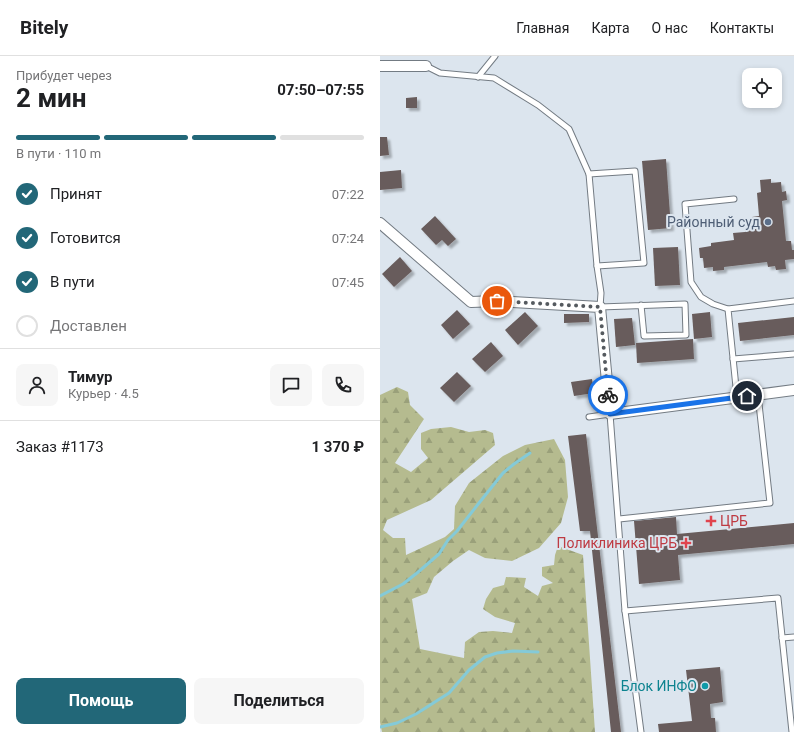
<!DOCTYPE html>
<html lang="ru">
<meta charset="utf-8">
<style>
:root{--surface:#fff;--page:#f6f6f6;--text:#202124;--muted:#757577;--line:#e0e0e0;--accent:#226778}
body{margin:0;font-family:Roboto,sans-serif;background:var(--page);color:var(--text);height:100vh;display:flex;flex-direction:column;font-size:15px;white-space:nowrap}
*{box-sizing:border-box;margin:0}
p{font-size:13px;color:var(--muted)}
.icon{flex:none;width:22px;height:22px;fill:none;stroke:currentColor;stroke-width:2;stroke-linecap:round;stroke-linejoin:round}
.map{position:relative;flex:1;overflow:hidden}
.side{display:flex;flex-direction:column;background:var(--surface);width:380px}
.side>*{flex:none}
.buttons{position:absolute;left:362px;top:12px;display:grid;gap:8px}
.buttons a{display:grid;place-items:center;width:40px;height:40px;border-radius:8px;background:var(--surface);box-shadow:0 2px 6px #0003;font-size:20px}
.pin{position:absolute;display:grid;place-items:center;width:34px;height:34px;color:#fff;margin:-17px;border:2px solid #fff;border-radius:50%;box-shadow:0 1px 4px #0007}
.courier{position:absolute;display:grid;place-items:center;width:40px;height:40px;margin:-20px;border:3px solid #1a73e8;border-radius:50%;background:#fff;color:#222;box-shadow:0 1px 5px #0007}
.head em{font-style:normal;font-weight:700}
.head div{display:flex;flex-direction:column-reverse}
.head{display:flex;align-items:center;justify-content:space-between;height:68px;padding:0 16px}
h1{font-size:26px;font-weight:700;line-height:30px}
.bar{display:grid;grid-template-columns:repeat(4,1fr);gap:6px 4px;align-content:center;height:48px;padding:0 16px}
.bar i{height:5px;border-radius:3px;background:var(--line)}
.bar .current{background:var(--accent)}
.bar p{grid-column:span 4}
.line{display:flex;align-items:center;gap:10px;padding:0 16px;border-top:1px solid var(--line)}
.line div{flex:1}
.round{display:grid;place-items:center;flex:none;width:42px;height:42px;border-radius:8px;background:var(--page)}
ol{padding:0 16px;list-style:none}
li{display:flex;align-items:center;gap:12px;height:44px}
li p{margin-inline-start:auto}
li .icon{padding:4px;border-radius:50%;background:var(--accent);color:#fff;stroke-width:4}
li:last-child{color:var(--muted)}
li i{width:22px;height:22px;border:2px solid var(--line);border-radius:50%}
.cta{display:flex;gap:8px;margin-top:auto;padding:8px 16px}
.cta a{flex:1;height:46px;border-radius:8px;background:var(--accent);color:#fff;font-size:16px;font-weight:700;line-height:46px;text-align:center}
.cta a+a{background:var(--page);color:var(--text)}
header{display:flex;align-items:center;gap:24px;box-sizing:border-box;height:56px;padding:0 20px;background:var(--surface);border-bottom:1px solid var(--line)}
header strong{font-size:19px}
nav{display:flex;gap:22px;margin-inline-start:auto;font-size:14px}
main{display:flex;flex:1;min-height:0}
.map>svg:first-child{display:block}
.forest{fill:url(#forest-firs)}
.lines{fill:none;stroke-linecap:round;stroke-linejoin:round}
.stream{stroke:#84cad8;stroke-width:3}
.building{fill:#685c5b;filter:url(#shadow)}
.service-casing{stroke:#737b83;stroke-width:7}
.minor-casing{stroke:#737b83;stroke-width:12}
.service{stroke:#fff;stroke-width:5}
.minor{stroke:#fff;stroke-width:10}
.done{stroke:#555a5f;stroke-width:4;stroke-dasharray:0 7.2}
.route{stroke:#1a73e8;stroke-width:5}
.service-dot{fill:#5c6f8a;stroke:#dce5ee;stroke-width:1.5}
.health-dot{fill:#e0444e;stroke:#dce5ee;stroke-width:1.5}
.culture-dot{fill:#0f9aa8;stroke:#dce5ee;stroke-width:1.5}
.labels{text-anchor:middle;stroke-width:4;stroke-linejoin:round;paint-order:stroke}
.service-label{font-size:14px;fill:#4e5e75;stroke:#dce5ee;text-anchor:end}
.health-label{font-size:14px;fill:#be3a42;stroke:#dce5ee;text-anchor:start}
.culture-label{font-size:14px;fill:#0d838f;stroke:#dce5ee;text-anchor:end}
</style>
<header>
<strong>Bitely</strong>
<nav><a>Главная</a><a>Карта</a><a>О нас</a><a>Контакты</a></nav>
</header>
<main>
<section class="side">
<div class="head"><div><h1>2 мин</h1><p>Прибудет через</p></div><em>07:50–07:55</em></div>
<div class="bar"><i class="current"></i><i class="current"></i><i class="current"></i><i></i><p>В пути · 110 m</p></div>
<ol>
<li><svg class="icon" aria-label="check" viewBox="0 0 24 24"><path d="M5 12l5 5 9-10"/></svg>Принят<p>07:22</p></li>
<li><svg class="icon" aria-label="check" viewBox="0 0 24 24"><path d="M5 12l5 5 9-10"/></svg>Готовится<p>07:24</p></li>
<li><svg class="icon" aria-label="check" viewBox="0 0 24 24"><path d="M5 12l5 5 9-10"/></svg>В пути<p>07:45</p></li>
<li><i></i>Доставлен</li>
</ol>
<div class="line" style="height:72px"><a class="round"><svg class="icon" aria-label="person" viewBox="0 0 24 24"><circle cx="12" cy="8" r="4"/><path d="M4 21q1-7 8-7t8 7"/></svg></a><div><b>Тимур</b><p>Курьер · 4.5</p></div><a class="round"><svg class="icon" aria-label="chat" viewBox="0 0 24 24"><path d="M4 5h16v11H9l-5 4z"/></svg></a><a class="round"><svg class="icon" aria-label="phone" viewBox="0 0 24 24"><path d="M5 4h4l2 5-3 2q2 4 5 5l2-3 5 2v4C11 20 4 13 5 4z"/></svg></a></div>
<div class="line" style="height:52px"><div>Заказ #1173</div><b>1 370 ₽</b></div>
<div class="cta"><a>Помощь</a><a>Поделиться</a></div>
</section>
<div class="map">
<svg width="414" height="676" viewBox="0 0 414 676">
<defs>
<pattern id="forest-firs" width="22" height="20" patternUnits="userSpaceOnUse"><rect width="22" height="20" fill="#b5bb8f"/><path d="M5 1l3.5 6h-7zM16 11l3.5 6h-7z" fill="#9aa07a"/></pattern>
<filter id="shadow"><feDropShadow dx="3" dy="3" stdDeviation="1" flood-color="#0004"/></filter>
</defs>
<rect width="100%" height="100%" fill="#dce5ee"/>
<polygon class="forest" points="17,331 28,336 30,349 44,363 15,407 31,416 48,402 41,393 41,377 51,373 71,371 89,376 105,374 113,377 115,389 51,444 7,464 3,474 13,482 25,482 26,499 65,481 74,473 75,450 89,427 123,400 145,389 174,383 185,404 188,441 181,467 159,492 132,505 105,502 89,494 73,505 54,521 47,537 32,543 40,593 84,602 85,586 99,576 113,575 132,577 135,567 115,561 103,553 106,543 113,532 124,529 126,521 146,522 144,531 158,540 162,530 173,527 162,520 162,511 174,509 175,499 178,490 203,499 215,676 2,676 0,666 0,339"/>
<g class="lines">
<g class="stream">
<polyline points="0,540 23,528 37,517 59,498 68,484 77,475 99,447 123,417 134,408 150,397"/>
<polyline points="0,671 17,667 36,658 69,637 89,614 105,601 117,597 133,595 158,596"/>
</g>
</g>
<g class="building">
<polygon points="37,41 37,52 26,52 26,42"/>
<polygon points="0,81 7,81 9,99 0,100"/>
<polygon points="286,103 291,172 268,174 262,105"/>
<polygon points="21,114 22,132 0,134 0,116"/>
<polygon points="391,123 391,127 401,126 402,136 406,135 407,144 402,145 406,185 411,185 412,194 414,194 414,203 405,204 406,213 396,214 395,210 388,211 387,206 344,211 344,214 333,215 333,211 324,212 323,202 320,202 319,192 331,190 331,187 354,184 353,177 365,176 365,172 373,171 372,161 379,160 377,137 381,136 380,124"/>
<polygon points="55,160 76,183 68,190 62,184 56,189 41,173"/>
<polygon points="298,191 300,229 275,230 273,192"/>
<polygon points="20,201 32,215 14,231 2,218"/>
<polygon points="77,254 90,268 73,283 61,269"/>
<polygon points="145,256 158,270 138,289 125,274"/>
<polygon points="330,256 332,281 314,283 312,258"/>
<polygon points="184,258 209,258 209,266 184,267"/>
<polygon points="414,261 414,279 360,285 358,267"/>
<polygon points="252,262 255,289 236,291 234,263"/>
<polygon points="313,283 314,303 257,307 256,287"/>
<polygon points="111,286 123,300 105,316 92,303"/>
<polygon points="77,316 91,330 74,346 60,332"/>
<polygon points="212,323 214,337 194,340 191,326"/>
<polygon points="206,378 241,676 231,676 210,475 200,475 188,380"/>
<polygon points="296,461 297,478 414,467 414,488 298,499 300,524 259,528 254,465"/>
<polygon points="340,611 343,646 330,648 331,662 335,662 336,676 279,676 278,668 312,665 306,614"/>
</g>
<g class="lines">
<g class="service-casing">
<g id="service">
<polyline points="46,10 60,17 114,22 158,49 189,73 209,118 217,210 221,237 220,251 305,248 306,279 264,280 261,249"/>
<polyline points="98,21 115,0"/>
<polyline points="209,118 255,115 264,207 217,210"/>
<polyline points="348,253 333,248 321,241 311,226 305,148 354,143"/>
<polyline points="353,303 414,298"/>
<polyline points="357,341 348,253 414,245"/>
<polyline points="209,361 230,358 245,555 398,542 412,676"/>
<polyline points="239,463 390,447 378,339"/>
<polyline points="245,555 261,676"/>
<polyline points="402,582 414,581"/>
</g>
</g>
<g class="minor-casing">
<g id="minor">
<polyline points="0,10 46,10"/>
<polyline points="0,167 91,246 117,245 220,251 230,358 414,334"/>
</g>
</g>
<use href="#service" class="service"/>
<use href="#minor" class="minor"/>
</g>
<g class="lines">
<polyline class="done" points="117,245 220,251 228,339"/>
<polyline class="route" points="228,339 230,358 367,340"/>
</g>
<circle class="service-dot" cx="388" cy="166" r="4"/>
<g class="health-dot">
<path d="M329 459h4v4h4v4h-4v4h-4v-4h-4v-4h4z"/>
<path d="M304 481h4v4h4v4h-4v4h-4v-4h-4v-4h4z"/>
</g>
<circle class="culture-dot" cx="325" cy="630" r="4"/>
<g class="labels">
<g class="service-label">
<text x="380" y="171">Районный суд</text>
</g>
<g class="health-label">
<text x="340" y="470">ЦРБ</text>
<text x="297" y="492" text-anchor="end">Поликлиника ЦРБ</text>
</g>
<g class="culture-label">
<text x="317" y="635">Блок ИНФО</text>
</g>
</g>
</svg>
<div class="buttons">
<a><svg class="icon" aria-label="locate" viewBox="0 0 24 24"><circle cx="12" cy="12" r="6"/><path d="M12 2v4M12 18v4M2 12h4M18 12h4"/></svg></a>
</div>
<div class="pin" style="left:117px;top:245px;background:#ea580c"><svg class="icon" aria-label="bag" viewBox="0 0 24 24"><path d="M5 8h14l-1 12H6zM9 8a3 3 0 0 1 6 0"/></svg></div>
<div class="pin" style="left:367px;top:340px;background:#1f2937"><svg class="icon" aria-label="home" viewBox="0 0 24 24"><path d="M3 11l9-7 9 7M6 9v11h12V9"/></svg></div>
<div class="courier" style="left:228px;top:339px"><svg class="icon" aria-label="bike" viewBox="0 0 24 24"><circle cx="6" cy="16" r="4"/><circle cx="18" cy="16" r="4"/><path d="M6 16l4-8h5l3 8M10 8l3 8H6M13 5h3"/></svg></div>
</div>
</main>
